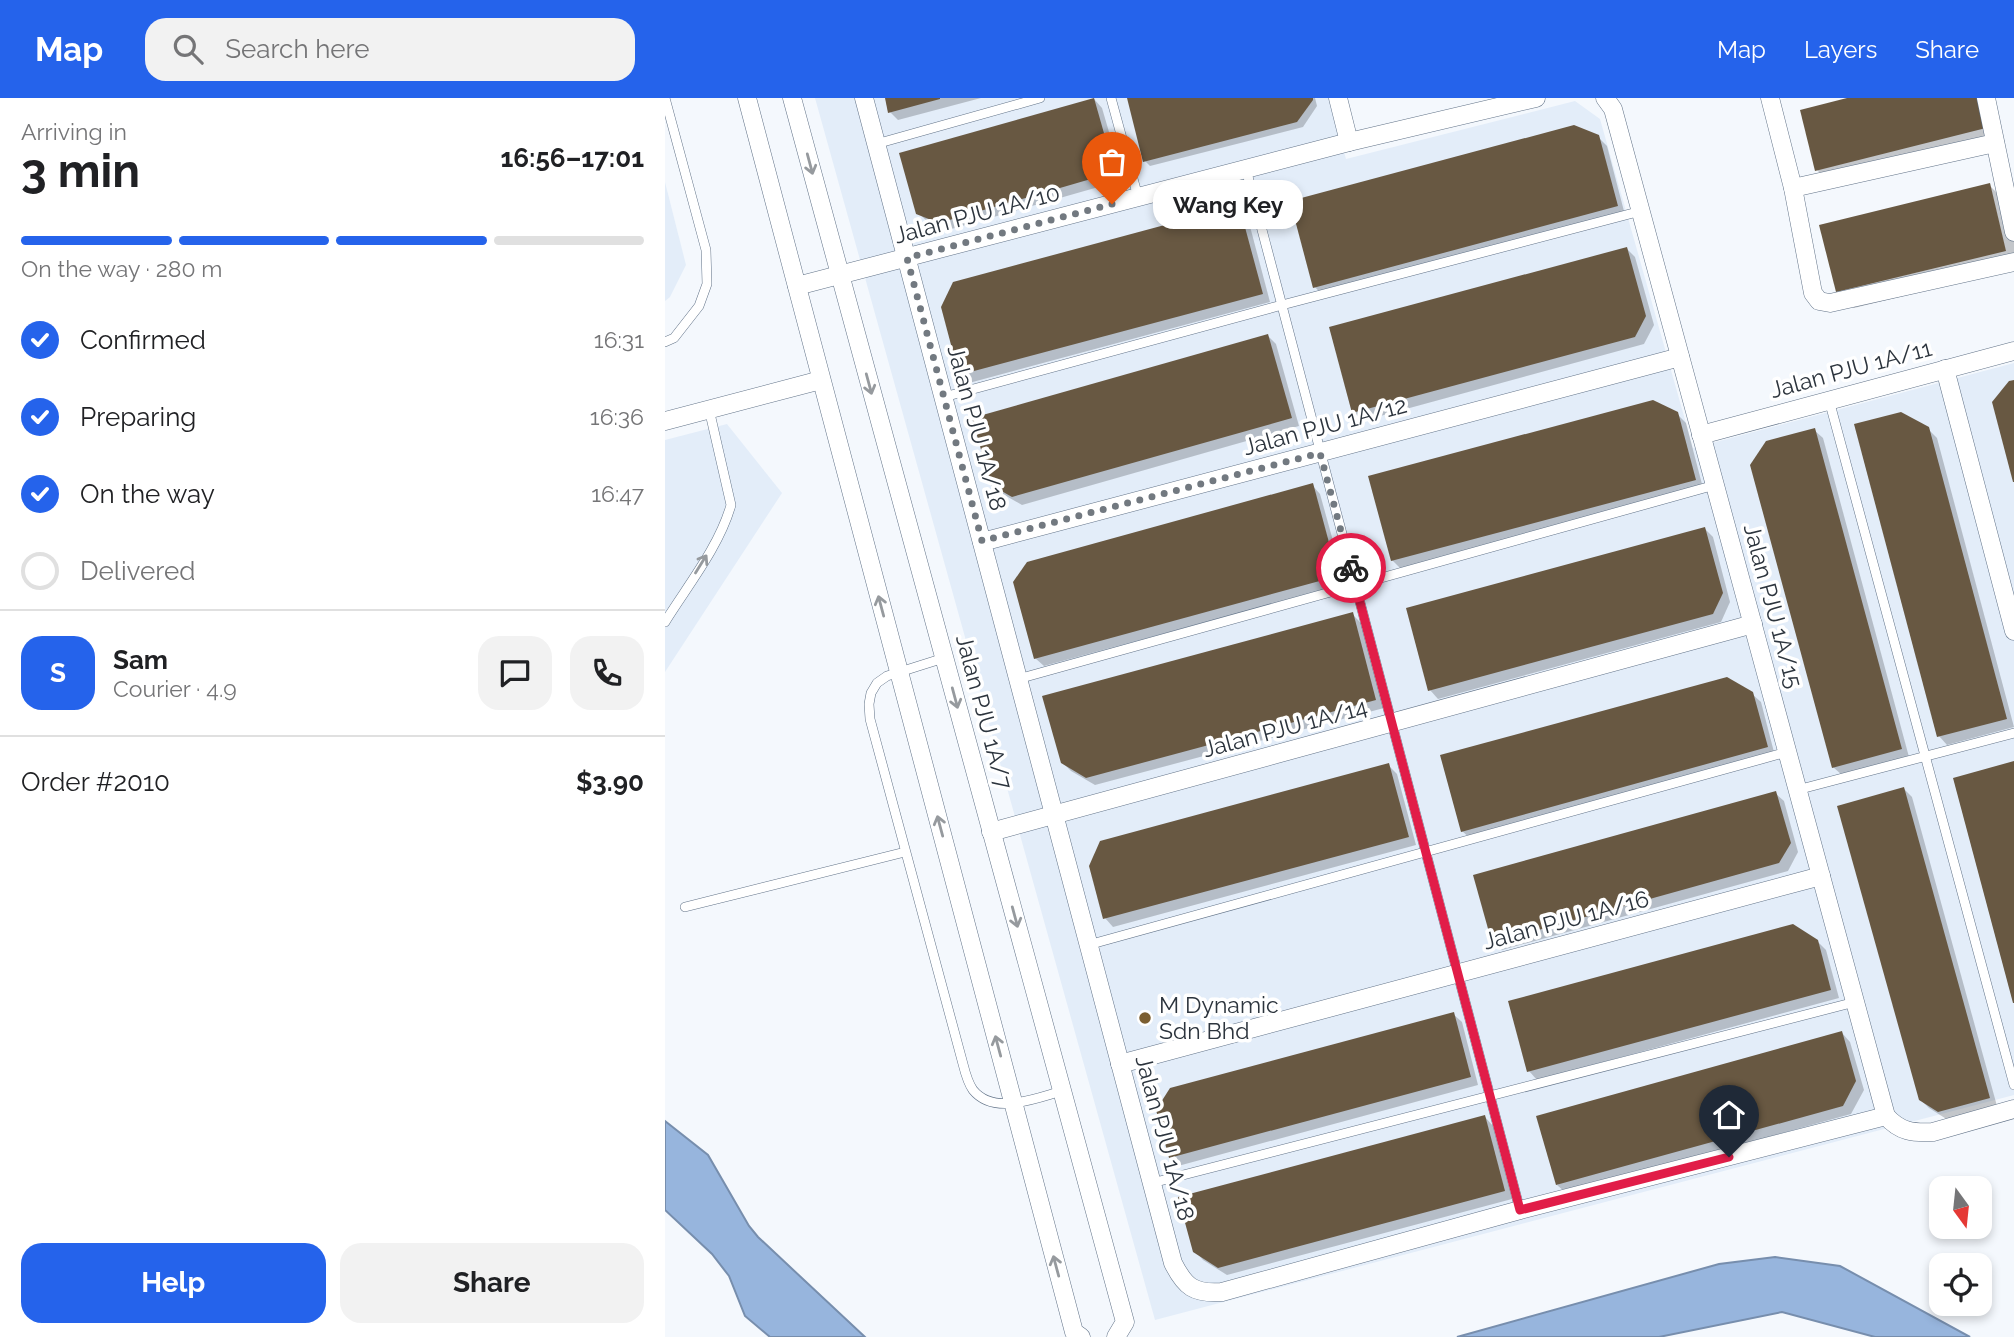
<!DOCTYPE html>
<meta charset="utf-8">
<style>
:root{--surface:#fff;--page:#f2f2f2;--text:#202124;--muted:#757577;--line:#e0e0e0;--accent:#2563eb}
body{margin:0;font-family:Raleway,sans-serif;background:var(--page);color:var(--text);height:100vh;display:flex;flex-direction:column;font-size:26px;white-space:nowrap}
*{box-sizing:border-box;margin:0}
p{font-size:23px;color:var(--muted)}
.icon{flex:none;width:38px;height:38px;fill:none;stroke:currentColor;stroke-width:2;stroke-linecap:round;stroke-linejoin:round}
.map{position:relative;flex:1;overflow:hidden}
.drawer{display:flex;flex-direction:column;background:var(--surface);width:665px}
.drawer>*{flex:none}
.needle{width:46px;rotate:165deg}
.controls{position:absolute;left:1264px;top:1078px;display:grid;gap:14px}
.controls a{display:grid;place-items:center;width:63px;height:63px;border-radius:14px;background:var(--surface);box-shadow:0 4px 10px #0003;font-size:35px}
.pin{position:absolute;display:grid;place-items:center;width:60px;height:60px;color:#fff;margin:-72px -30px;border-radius:50% 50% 50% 0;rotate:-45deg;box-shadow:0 0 7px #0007}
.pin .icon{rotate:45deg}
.courier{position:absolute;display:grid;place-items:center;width:70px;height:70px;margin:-35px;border:5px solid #e11d48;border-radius:50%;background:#fff;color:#222;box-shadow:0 2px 9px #0007}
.bubble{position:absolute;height:49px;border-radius:21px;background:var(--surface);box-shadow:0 4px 10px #0003;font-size:23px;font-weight:700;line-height:49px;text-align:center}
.head em{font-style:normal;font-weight:700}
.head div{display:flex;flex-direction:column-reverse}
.head{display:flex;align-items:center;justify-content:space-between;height:119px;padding:0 21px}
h1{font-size:46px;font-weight:700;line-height:52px}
.bar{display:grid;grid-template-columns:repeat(4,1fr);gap:10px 7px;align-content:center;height:84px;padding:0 21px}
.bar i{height:9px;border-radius:5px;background:var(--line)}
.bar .active{background:var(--accent)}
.bar p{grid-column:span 4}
.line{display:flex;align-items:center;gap:18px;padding:0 21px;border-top:2px solid var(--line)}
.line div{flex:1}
.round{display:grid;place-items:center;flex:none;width:74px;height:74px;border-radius:21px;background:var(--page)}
ol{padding:0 21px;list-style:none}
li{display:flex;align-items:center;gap:21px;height:77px}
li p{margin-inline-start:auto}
li .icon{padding:7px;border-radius:50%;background:var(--accent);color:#fff;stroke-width:4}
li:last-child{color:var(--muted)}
li i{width:38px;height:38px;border:4px solid var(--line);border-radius:50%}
.primary-button{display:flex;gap:14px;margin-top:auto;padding:14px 21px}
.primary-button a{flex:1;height:80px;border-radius:21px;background:var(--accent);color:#fff;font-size:28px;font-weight:700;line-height:80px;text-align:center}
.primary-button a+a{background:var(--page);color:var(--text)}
header{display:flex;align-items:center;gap:42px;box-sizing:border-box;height:98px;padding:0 35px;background:var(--accent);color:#fff}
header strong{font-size:33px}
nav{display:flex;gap:38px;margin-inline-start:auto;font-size:24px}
.search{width:490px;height:63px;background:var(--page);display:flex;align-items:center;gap:18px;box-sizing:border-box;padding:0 24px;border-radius:21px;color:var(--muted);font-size:26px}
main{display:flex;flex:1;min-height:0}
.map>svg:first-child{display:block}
.built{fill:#e3edf9}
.water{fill:#97b5dd;stroke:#778ead;stroke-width:2}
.shadow{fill:#0003}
.building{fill:#685842}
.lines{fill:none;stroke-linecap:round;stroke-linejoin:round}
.service-casing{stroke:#627388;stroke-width:10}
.minor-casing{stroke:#627388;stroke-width:19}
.service{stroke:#fff;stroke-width:9}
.minor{stroke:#fff;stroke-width:18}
.oneway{stroke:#969a9e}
.done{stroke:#727980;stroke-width:7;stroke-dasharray:0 12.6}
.route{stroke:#e11d48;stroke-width:9}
.poi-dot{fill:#7b5e31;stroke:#fff;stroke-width:2.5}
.labels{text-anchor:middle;stroke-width:7;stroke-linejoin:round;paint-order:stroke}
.street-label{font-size:23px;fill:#2c343d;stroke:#fff}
.poi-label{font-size:23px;fill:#2c343d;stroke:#fff;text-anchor:start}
</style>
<header>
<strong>Map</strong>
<div class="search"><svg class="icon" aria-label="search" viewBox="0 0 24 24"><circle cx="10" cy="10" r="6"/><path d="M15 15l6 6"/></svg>Search here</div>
<nav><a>Map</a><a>Layers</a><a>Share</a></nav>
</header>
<main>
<section class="drawer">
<div class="head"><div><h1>3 min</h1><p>Arriving in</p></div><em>16:56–17:01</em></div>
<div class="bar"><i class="active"></i><i class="active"></i><i class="active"></i><i></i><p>On the way · 280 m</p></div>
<ol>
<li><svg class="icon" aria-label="check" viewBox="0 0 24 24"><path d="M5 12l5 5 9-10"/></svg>Confirmed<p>16:31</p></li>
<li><svg class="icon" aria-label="check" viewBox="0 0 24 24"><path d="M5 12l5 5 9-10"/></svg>Preparing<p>16:36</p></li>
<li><svg class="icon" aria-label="check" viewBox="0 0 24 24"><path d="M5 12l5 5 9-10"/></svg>On the way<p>16:47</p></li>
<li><i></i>Delivered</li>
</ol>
<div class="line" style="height:126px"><b class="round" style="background:var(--accent);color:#fff">S</b><div><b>Sam</b><p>Courier · 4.9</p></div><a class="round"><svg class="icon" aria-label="chat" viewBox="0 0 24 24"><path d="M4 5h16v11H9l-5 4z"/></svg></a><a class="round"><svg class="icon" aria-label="phone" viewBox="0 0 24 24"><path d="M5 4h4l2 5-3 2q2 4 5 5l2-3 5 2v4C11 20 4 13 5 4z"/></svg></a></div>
<div class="line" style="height:91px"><div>Order #2010</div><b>$3.90</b></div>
<div class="primary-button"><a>Help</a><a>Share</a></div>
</section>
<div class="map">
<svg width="1349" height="1239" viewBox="0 0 1349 1239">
<rect width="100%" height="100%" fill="#f4f8fd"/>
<g class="built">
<polygon points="150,0 664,0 681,61 910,3 935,21 1028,350 1349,265 1349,997 490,1222"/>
<polygon points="0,84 21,167 5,199 0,203"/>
<polygon points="62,326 117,395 0,574 0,342"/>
</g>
<g class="water">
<polygon points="0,1023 43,1057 84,1128 93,1139 200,1239 105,1239 80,1218 64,1178 47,1156 0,1112"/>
<polygon points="1110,1159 1175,1168 1305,1239 1210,1239 1117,1214 994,1239 792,1239 1054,1166"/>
</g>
<g class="shadow">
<polygon points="221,0 316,0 233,22 225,14"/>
<polygon points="464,0 650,0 652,8 638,29 485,68 480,63"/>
<polygon points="1189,0 1325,0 1337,46 1169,89 1152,72"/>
<polygon points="429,1 437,10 458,82 283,132 262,123 253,115"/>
<polygon points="933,39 942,48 960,117 658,198 650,189"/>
<polygon points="1324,87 1341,104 1349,137 1349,171 1189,210 1172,194"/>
<polygon points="573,109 582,117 605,204 304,285 296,277 278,209"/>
<polygon points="962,151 970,159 989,227 979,246 697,323 689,314"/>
<polygon points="603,238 611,246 634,328 357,407 336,395 327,386"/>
<polygon points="1012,316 1021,325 1038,390 736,471 727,462"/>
<polygon points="1263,331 1272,340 1349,629 1282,647 1274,638"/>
<polygon points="1149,332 1158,340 1244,659 1177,677 1168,669"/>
<polygon points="647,387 655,396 680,486 379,568 370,560"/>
<polygon points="1040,431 1048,439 1065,504 1056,524 773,601 765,592"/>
<polygon points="687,516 696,525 719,610 430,687 406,673 397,664"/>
<polygon points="1087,596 1096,604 1110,658 806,741 797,733"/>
<polygon points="723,667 732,676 751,747 448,829 440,820"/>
<polygon points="1239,691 1247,699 1332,1008 1283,1022 1264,1010 1255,1001"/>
<polygon points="1110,695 1119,703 1133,754 1123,773 837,852 829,844"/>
<polygon points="1152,843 1161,852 1174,900 872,982 864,973"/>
<polygon points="788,916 797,924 813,987 513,1068 505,1059"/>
<polygon points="1177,935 1185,944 1199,992 1186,1016 901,1095 892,1087"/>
<polygon points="820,1019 828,1028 847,1101 562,1177 538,1162 530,1153"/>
</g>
<g class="building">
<polygon points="220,0 275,0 275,1 223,15"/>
<polygon points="429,0 450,74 274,125 251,116 234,55"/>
<polygon points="462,0 648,0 648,2 632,24 478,64"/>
<polygon points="1182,0 1314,0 1321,30 1150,73 1135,12"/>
<polygon points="909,27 934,37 953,108 648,190 625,103"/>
<polygon points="1325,85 1341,153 1171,194 1154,127"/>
<polygon points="574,107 598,196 294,277 276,209 288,184"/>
<polygon points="962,149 981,218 970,239 687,315 664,229"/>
<polygon points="603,236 627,320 347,399 326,387 307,320"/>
<polygon points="1349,282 1349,384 1348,384 1327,304 1344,283"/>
<polygon points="988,302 1013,314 1031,382 726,463 703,378"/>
<polygon points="1236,314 1264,329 1342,621 1272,639 1189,326"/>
<polygon points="1150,330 1237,651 1167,670 1085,367 1101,343"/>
<polygon points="648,385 673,478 369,561 348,484 362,464"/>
<polygon points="1040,429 1058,495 1048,516 763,593 741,510"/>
<polygon points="688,514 711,602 421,680 396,665 377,598"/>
<polygon points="1062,579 1088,594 1103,649 796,734 775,657"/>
<polygon points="1349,663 1349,905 1348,905 1288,680"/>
<polygon points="724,665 744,739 438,821 424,768 435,743"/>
<polygon points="1239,689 1325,1000 1273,1014 1254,1002 1172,708"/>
<polygon points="1111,693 1126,745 1114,765 827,845 808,777"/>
<polygon points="1128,826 1153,842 1166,892 862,974 843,903"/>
<polygon points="789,914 806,979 504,1060 491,1012 505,990"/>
<polygon points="1177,933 1191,983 1178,1008 891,1087 871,1018"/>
<polygon points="820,1017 840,1093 553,1170 528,1154 513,1099"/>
</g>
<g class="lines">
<g class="service-casing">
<g id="service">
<polyline points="446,0 473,99"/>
<polyline points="211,46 375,0"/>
<polyline points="581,71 855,1112"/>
<polyline points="0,244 9,240 34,208 42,186 41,152 0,0"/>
<polyline points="279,299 617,207 976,113"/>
<polyline points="1164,302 1349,987"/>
<path d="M0,524C23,487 54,449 66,407L44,311"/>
<path d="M279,560L222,578L212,585L206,595L204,606L205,621L298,966C300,974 303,985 308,992C329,1018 371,1000 397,993"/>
<polyline points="353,581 1050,387"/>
<polyline points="1132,692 1349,635"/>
<polyline points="20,809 240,754"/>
<polyline points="423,847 1122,654"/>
<polyline points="487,1085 1190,904"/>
</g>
</g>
<g class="minor-casing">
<g id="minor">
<polyline points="82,0 409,1234 416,1239"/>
<polyline points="127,0 460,1224 451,1239"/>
<path d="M199,0L508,1165C520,1189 529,1196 557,1194L855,1112L1221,1018"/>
<polyline points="673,0 684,44"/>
<path d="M940,0L948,11L1221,1018C1235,1034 1248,1035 1268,1034L1349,1011"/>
<polyline points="1105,0 1128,90 1148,195 1154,203 1165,205 1349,164"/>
<polyline points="1321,0 1349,134"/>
<polyline points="1128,90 1330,45"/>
<polyline points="132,188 684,44 871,0"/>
<polyline points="1280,271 1349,533"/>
<polyline points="0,323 156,282"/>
<polyline points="1036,337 1349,253"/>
<polyline points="317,444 1015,259"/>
<polyline points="326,734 1088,526"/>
<polyline points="455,966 1156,778"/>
</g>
</g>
<use href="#service" class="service"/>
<use href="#minor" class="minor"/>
</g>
<defs><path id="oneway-shaft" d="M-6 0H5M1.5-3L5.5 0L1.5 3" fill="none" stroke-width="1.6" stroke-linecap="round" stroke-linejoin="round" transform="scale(1.75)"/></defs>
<g class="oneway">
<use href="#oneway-shaft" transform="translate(145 66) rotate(75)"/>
<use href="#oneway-shaft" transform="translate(204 286) rotate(75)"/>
<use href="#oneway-shaft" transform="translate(36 466) rotate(-58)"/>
<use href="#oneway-shaft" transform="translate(216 508) rotate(-105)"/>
<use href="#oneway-shaft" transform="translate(290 600) rotate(75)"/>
<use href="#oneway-shaft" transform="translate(275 728) rotate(-105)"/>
<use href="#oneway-shaft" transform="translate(350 819) rotate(75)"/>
<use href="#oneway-shaft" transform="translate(333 948) rotate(-105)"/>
<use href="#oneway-shaft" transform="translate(391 1168) rotate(-105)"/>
</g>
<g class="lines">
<polyline class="done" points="447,106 242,160 317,443 655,355 686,470"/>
<polyline class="route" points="686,470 855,1112 1064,1059"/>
</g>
<circle class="poi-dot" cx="480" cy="920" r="7"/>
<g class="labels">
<g class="street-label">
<text transform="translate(312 116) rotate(-15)" y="8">Jalan PJU 1A/10</text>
<text transform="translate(1186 271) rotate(-15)" y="8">Jalan PJU 1A/11</text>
<text transform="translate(660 328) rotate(-15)" y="8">Jalan PJU 1A/12</text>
<text transform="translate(312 330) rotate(75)" y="8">Jalan PJU 1A/18</text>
<text transform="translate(1108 508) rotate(75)" y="8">Jalan PJU 1A/15</text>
<text transform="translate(319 614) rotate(75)" y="8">Jalan PJU 1A/7</text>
<text transform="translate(620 630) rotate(-15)" y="8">Jalan PJU 1A/14</text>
<text transform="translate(901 822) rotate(-15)" y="8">Jalan PJU 1A/16</text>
<text transform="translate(500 1040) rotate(75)" y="8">Jalan PJU 1A/18</text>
</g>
<g class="poi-label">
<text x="494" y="915">M Dynamic<tspan x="494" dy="26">Sdn Bhd</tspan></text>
</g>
</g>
</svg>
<div class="controls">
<a><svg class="needle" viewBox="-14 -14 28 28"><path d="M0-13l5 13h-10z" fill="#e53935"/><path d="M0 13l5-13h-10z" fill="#757577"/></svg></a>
<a><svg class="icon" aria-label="locate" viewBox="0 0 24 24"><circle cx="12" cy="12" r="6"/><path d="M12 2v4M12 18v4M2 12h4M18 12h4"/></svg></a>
</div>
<div class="pin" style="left:447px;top:106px;background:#ea580c"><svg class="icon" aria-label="bag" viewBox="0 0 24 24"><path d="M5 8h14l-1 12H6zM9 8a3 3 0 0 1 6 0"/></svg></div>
<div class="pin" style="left:1064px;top:1059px;background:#1f2937"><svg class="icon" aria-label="home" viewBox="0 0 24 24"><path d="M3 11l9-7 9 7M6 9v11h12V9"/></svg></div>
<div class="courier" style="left:686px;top:470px"><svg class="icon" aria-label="bike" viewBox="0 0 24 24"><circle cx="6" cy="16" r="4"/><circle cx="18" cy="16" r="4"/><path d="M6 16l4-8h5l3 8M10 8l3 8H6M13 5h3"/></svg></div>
<div class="bubble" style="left:488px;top:82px;width:150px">Wang Key</div>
</div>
</main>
